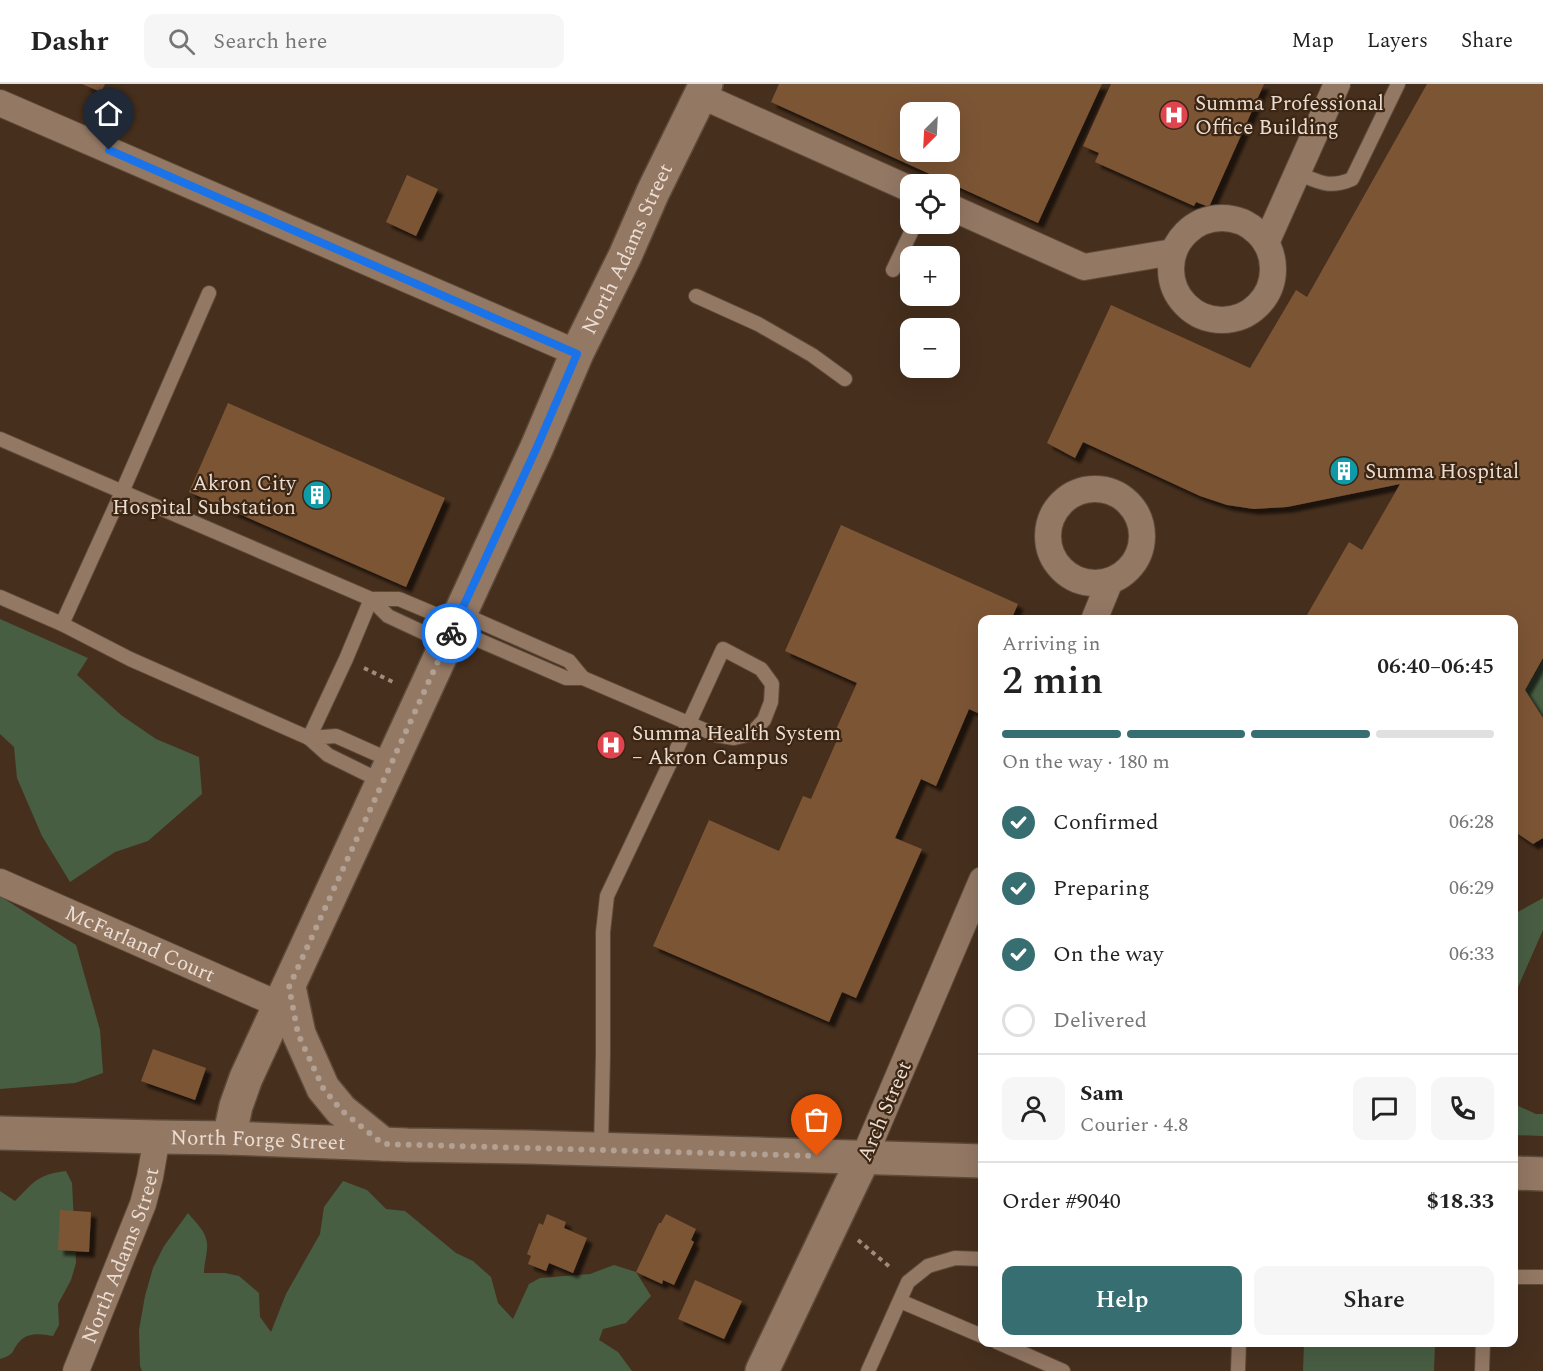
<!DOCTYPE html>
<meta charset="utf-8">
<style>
:root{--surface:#fff;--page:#f6f6f6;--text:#222;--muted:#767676;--line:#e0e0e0;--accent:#376e71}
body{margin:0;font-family:Spectral,serif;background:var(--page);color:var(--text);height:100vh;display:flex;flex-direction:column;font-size:22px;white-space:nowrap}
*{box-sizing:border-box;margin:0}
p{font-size:20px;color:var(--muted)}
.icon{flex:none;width:33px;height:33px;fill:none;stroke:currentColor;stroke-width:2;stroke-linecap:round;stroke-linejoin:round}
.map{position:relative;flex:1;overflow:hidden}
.details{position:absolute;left:978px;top:531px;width:540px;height:732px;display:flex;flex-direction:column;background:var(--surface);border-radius:12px;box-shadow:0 6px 24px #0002}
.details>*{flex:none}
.needle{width:39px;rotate:204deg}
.fabs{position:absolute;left:900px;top:18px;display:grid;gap:12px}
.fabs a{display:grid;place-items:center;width:60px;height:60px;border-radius:12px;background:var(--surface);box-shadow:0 6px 24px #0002;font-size:30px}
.pin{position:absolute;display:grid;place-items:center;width:51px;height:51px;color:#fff;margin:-62px -26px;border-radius:50% 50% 50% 0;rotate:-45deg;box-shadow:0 0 6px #0007}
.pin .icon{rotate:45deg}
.courier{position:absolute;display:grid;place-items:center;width:60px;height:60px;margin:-30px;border:4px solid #1a73e8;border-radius:50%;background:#fff;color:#222;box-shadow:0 2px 8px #0007}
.head em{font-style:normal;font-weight:600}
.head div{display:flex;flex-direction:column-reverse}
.head{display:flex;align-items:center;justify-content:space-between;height:102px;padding:0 24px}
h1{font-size:39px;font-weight:600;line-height:45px}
.bar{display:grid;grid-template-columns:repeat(4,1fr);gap:9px 6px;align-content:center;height:72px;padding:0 24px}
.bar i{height:8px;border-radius:4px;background:var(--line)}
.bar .on{background:var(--accent)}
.bar p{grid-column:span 4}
.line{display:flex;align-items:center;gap:15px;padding:0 24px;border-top:2px solid var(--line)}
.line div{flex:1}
.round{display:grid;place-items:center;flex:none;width:63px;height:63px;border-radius:12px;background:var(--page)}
ol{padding:0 24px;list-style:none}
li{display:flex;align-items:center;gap:18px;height:66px}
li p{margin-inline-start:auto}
li .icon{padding:6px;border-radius:50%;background:var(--accent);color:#fff;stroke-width:4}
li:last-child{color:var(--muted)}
li i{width:33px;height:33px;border:3px solid var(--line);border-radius:50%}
.button{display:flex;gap:12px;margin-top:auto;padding:12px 24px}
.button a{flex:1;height:69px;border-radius:12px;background:var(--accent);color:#fff;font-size:24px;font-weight:600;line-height:69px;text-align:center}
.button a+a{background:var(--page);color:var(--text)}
header{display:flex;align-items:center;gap:36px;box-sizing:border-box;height:84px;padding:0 30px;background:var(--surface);border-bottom:2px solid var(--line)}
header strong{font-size:28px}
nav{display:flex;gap:33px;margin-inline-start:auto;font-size:21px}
.search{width:420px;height:54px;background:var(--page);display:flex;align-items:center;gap:15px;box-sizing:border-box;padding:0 21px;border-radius:12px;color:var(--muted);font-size:22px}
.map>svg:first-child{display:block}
.green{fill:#485e43}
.building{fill:#7c5535;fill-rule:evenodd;filter:url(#shadow)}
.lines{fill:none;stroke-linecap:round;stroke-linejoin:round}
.service-casing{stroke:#5d4a3a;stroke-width:16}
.minor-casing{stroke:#5d4a3a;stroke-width:28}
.tertiary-casing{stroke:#5d4a3a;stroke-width:36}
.path{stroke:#9d8b7c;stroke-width:4;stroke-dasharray:4.5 4.5;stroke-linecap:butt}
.service{stroke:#937864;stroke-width:14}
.minor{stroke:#937864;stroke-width:26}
.tertiary{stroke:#937864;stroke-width:33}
.done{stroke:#b2a093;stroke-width:6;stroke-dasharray:0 10.8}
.route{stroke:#1a73e8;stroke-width:8}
.labels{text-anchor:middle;stroke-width:4.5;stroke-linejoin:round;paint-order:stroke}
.poi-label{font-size:21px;fill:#ecddd2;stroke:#3b2513;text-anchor:start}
.street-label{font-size:21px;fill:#ecddd2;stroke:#3b2513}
</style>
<header>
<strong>Dashr</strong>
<div class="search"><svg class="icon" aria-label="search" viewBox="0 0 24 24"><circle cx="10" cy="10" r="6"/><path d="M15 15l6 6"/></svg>Search here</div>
<nav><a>Map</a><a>Layers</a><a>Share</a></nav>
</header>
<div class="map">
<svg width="1543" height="1287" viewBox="0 0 1543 1287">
<defs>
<filter id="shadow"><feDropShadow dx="5.5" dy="5.5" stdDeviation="1.5" flood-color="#0009"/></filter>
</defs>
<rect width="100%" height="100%" fill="#462f1d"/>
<g class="green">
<polygon points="0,535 88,574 77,591 121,631 156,655 199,673 202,710 148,757 115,768 70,798 42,752 17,694 14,663 0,650"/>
<polygon points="1543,576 1543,634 1525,606"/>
<polygon points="0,812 76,861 100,946 103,989 75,999 0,1005"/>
<polygon points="1543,814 1543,846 1514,912 1514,830"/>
<polygon points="1514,1020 1536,1030 1543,1030 1543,1052 1514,1051"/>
<path d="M66,1087L72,1099L76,1179L71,1196L58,1220L59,1241L53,1252C43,1250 29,1248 21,1256C10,1267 17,1270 0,1275V1107L15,1117C35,1097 37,1091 66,1087Z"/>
<path d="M343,1097L367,1106L386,1125L405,1127L456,1169L473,1177L491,1193L498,1219L513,1235L529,1200L540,1194L590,1190L614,1181L636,1188L651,1212L626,1239L603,1245L599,1256L618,1268L632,1287H142L140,1282L139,1246L145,1212L153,1184L164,1162L188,1129C195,1138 206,1147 207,1159C208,1168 204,1179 204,1189H225L239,1192L259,1209L260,1233L271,1248L286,1210L320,1150L324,1123Z"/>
<polygon points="1304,1259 1435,1259 1434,1287 1303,1287"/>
</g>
<g class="building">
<polygon points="82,0 105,0 101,8"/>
<path d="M779,0H1102L1038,139L771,18ZM910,28H950V68H910Z"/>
<polygon points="1111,0 1264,0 1209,123 1196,118 1194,122 1095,78 1099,69 1083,62"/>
<polygon points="1427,0 1543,0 1543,574 1525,606 1543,634 1543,754 1533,760 1514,747 1514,536 1304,536 1349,458 1362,466 1400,400 1287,423 1254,425 1227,421 1200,412 1083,358 1075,374 1047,359 1111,221 1250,284 1296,206 1307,213"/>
<polygon points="407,91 438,105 416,152 386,138"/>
<polygon points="228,319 445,414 406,503 189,408"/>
<polygon points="841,441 1018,520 1011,536 982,536 982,631 969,625 936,702 921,695 895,754 922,765 856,914 842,908 829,938 653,862 709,736 779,767 803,712 811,715 837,656 833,652 857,599 785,567"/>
<polygon points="153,965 206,984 195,1016 141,997"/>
<polygon points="60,1126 91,1128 89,1168 58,1166"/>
<polygon points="547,1130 566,1138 564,1144 587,1154 573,1189 549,1179 546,1187 528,1180 531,1172 527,1170 539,1139 543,1141"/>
<polygon points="666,1130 696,1145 691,1156 694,1158 674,1201 663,1196 662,1200 636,1188 659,1139 661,1139"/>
<polygon points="695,1196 742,1217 724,1255 678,1235"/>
</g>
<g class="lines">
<g class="service-casing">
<g id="service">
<path d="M1297,89C1319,98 1329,105 1352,95L1398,0"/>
<polyline points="893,186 915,140"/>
<polyline points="696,212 758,240 812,271 845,295"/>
<polyline points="0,355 371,515 346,575 309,654 130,575 62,540 0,513"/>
<polyline points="460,529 569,577 583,594"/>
<polyline points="62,540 122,408 209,209"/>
<polyline points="453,545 566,594 583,594 716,651 734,654 751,650 764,636 771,618 772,600 761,585 723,565 689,639 607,812 603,848 603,971 601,1065"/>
<polyline points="446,559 388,532 371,515 399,515 456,539"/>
<polyline points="383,698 328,671 309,654 336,652 392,677"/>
<polyline points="1514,1193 1543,1193"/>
<polyline points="900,1217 982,1252"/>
<polyline points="997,1258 1063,1287"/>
<polyline points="868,1287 908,1198 928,1182 955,1174 982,1175"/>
<polyline points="1238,1287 1239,1258"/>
<polyline points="1482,1287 1483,1258"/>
</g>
</g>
<g class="minor-casing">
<g id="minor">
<polyline points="702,12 910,105"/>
<polyline points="0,19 577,269"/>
<polyline points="950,123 1084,183 1173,168"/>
<circle cx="1222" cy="185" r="51"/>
<polyline points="1266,159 1337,0"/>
<circle cx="1095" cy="452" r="47"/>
<polyline points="1094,536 1110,497"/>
<path id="s1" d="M0,798L280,921"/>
<polyline points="864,1073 982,796"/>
<path id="s2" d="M76,1287L143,1120L150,1093L157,1053"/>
</g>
</g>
<g class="tertiary-casing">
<g id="tertiary">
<polyline points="289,903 299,950 323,1004 341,1026 383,1060"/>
<path id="s3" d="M0,1049L157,1053L229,1054L407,1061L527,1063L982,1077"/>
<path id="s4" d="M229,1054L236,1022L246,994L537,363L577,269L625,172L653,108L706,0"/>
<polyline points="1514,1089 1543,1090"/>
<polyline points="762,1287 864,1073"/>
</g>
</g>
<g class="path">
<polyline points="364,584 395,599"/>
<polyline points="858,1156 891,1184"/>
</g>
<use href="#service" class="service"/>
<use href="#minor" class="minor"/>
<use href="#tertiary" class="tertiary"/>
</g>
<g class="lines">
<polyline class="done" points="451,549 289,903 298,950 323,1004 341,1026 383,1060 817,1072"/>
<polyline class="route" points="109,66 577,270 537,363 451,549"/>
</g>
<defs>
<g id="hospital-disc" transform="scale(1.5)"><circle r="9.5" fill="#e0444e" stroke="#3b2513"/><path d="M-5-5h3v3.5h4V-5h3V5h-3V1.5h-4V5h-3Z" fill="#fff"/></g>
<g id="building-disc" transform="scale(1.5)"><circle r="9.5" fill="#0f9aa8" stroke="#3b2513"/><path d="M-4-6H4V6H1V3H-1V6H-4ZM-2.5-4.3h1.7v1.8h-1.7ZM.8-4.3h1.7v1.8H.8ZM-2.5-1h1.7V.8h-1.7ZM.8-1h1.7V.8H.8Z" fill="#fff"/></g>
</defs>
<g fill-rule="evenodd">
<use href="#hospital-disc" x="1174" y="31"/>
<use href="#building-disc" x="1344" y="387"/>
<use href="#building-disc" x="317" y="411"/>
<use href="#hospital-disc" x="611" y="661"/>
</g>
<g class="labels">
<g class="poi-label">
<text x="1195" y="26">Summa Professional<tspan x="1195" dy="24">Office Building</tspan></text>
<text x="1365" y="394">Summa Hospital</text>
<text x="296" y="406" text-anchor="end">Akron City<tspan x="296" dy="24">Hospital Substation</tspan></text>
<text x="632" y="656">Summa Health System<tspan x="632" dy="24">– Akron Campus</tspan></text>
</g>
<g class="street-label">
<text dy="7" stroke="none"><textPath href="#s4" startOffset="975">North Adams Street</textPath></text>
<text dy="7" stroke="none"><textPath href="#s1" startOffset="153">McFarland Court</textPath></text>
<text transform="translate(884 1027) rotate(-67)" y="7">Arch Street</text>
<text dy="7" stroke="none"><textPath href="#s3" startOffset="258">North Forge Street</textPath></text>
<text dy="7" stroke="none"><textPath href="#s2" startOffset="124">North Adams Street</textPath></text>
</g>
</g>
</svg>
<div class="fabs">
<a><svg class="needle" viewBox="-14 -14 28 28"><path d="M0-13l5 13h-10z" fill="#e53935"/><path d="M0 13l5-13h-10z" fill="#767676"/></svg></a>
<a><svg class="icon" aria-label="locate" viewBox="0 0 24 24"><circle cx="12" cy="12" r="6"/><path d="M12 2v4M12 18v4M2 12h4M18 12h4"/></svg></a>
<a>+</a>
<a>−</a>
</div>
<div class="pin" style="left:817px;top:1072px;background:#ea580c"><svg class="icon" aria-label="bag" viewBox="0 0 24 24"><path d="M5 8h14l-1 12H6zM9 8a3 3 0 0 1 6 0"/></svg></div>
<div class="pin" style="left:109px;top:66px;background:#1f2937"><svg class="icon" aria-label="home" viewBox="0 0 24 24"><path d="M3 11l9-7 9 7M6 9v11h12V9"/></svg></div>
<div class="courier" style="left:451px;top:549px"><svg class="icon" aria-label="bike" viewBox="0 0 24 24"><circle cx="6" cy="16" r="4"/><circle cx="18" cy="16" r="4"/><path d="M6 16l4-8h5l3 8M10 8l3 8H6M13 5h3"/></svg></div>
<section class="details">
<div class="head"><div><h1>2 min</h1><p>Arriving in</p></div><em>06:40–06:45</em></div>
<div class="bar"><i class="on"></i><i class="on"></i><i class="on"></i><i></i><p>On the way · 180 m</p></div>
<ol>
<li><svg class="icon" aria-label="check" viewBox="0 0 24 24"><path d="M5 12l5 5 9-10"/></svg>Confirmed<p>06:28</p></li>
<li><svg class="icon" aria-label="check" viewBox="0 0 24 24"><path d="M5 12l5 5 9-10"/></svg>Preparing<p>06:29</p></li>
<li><svg class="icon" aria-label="check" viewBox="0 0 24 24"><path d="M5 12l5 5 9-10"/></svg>On the way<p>06:33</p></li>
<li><i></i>Delivered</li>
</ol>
<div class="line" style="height:108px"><a class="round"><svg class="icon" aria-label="person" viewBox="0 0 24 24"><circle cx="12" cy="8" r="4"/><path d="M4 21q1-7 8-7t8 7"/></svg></a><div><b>Sam</b><p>Courier · 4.8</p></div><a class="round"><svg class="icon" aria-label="chat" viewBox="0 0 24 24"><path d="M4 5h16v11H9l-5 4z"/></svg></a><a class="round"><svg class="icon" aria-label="phone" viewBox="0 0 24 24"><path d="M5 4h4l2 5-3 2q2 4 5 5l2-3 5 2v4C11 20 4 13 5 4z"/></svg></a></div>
<div class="line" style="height:78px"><div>Order #9040</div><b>$18.33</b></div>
<div class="button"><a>Help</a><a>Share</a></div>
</section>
</div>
